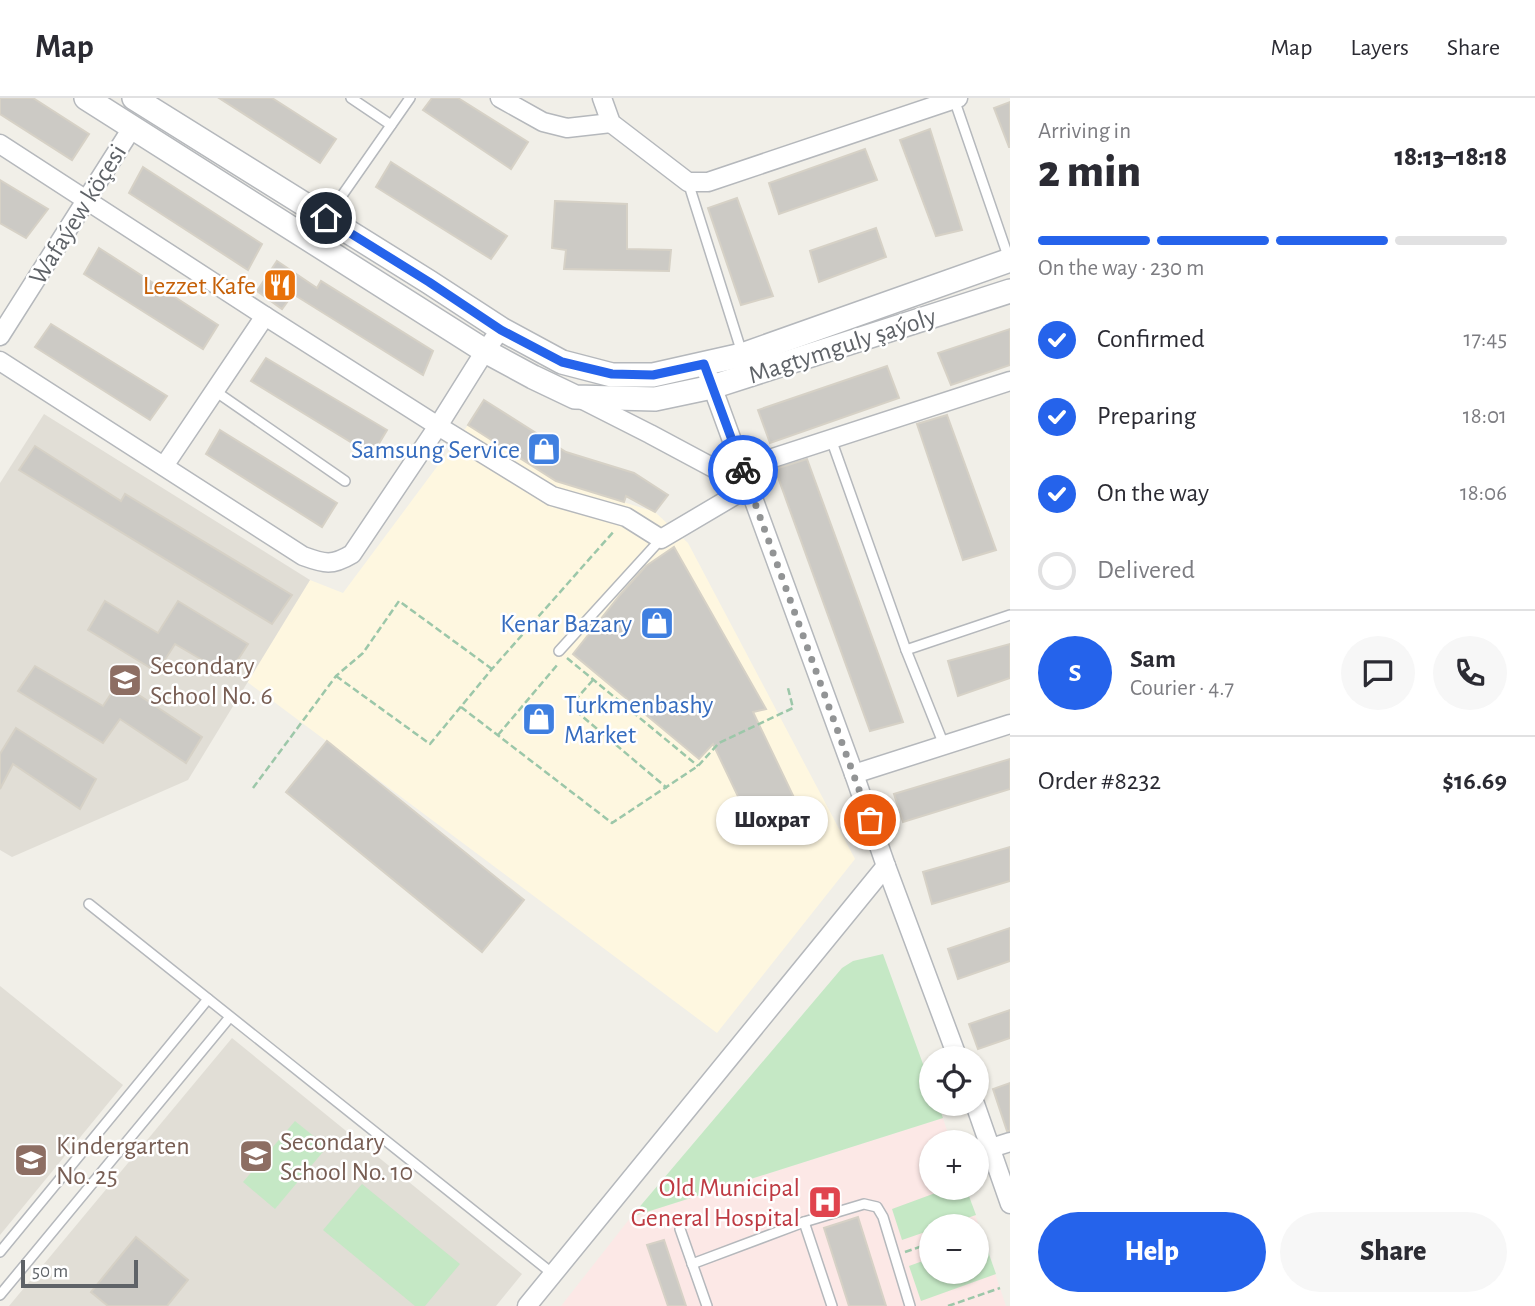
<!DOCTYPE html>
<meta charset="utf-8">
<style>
:root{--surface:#fff;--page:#f7f7f7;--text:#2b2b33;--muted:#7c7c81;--line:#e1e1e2;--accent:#2563eb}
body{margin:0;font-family:"Alegreya Sans",sans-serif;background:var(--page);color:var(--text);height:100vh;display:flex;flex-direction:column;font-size:26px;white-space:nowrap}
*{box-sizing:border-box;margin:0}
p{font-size:23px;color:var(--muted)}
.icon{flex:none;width:38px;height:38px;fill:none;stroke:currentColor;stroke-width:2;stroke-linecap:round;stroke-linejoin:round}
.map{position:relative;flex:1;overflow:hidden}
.side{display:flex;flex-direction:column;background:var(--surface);width:525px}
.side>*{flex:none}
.tools{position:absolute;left:919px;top:948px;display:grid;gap:14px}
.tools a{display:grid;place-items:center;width:70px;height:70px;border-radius:50%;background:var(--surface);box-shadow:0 2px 5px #0004;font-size:35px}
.scale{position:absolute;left:21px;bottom:18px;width:117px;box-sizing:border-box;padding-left:7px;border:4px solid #5f6368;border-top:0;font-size:19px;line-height:24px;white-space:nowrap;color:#5f6368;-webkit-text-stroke:5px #fff;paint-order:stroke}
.pin{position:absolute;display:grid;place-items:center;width:60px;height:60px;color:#fff;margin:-30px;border:4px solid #fff;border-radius:50%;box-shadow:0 2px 7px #0007}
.courier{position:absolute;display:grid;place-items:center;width:70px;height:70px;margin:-35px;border:5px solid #2563eb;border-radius:50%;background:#fff;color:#222;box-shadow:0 2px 9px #0007}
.bubble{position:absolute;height:49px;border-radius:24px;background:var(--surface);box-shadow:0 2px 5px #0004;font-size:23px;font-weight:800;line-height:49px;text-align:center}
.headline em{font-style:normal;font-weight:800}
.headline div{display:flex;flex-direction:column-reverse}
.headline{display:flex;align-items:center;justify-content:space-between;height:119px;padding:0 28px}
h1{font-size:46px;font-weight:800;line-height:52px}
.bar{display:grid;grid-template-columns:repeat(4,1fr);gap:10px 7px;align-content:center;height:84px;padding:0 28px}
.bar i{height:9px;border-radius:5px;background:var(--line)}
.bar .current{background:var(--accent)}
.bar p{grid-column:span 4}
.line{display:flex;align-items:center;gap:18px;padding:0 28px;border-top:2px solid var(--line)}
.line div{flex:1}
.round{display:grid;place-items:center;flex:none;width:74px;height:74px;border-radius:37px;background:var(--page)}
ol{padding:0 28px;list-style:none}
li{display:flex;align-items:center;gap:21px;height:77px}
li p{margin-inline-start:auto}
li .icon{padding:7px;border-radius:50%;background:var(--accent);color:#fff;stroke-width:4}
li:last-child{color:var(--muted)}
li i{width:38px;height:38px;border:4px solid var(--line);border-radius:50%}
.button{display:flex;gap:14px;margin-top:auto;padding:14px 28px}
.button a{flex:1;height:80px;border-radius:42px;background:var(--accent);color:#fff;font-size:28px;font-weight:800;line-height:80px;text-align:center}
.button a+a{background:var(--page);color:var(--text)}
header{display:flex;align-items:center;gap:42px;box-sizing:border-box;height:98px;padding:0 35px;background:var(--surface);border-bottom:2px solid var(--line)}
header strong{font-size:33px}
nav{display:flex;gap:38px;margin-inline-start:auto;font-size:24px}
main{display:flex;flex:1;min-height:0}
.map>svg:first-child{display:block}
.commercial{fill:#fef7e0}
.education{fill:#e1ded6}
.medical{fill:#fce8e6;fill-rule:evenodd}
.green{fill:#c5e8c5}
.building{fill:#cccac5;stroke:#d6d1c6;stroke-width:2}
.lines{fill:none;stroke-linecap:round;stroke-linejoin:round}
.service-casing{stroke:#b5b8bc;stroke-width:12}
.minor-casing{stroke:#b5b8bc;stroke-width:21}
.tertiary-casing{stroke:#b5b8bc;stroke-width:26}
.path{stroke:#9cc7a9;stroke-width:2.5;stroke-dasharray:7 3.5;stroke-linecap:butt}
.service{stroke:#fff;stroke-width:9}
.minor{stroke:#fff;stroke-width:18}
.tertiary{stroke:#fff;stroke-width:23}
.done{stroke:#929495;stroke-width:7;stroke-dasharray:0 12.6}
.route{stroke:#2563eb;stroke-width:9}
.labels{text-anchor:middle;stroke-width:5;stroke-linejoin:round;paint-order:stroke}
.street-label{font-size:26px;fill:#5f6368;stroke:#fff}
.food-label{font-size:26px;fill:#c56008;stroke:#fff;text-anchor:end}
.shop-label{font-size:26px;fill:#366cbe;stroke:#fff;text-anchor:end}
.education-label{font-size:26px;fill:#785e54;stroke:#fff;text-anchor:start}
.health-label{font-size:26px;fill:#be3a42;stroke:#fff;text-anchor:end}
</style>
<header>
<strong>Map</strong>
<nav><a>Map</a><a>Layers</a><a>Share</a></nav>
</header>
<main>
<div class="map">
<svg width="1010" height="1208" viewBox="0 0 1010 1208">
<rect width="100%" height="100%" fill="#f1efe8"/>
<polygon class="commercial" points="468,327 557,383 655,414 688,445 855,761 717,935 246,583 310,482 343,495"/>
<g class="education">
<polygon points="44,316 310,482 188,682 12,759 0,752 0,385"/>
<polygon points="0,888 123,987 0,1137"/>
<polygon points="232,940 522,1176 496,1208 9,1208"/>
</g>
<path class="medical" d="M943,1020L951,1045H931V1090H966L1006,1208H561L631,1119ZM931,1129H976V1174H931Z"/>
<g class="green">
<polygon points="883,856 931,988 931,1006 938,1006 943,1020 631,1119 842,870 853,863"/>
<polygon points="295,1023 327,1049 275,1111 243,1084"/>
<polygon points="362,1086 460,1166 425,1208 415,1208 323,1132"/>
<polygon points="949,1090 966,1090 976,1117 941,1129 931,1129 931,1132 902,1142 892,1111"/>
<polygon points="984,1142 996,1176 921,1203 909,1168 931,1160 931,1174 976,1174 977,1145"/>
</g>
<g class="building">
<polygon points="0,0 33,0 89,36 72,62 0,16"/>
<polygon points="219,0 272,0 336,41 320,65"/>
<polygon points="432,0 458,0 528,44 511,71 423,12"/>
<polygon points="1010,4 1010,49 1009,49 994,10"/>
<polygon points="930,31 962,132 936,138 900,42"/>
<polygon points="865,51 877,82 779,116 769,85"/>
<polygon points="391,64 507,138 491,161 376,89"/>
<polygon points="143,69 262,146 248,172 129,95"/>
<polygon points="0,82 48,111 26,140 0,125"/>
<polygon points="737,100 773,198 741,207 708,110"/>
<polygon points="555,103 627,106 627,151 671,152 669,173 564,171 566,152 552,150"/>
<polygon points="876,130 886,159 819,184 810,153"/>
<polygon points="99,150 218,227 203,251 84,176"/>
<polygon points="277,163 317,190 321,183 433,253 423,277 293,196 282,211 257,193"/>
<polygon points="51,226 167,298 150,322 35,249"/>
<polygon points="1010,231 1010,267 951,287 938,255"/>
<polygon points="266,260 387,332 372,357 251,283"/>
<polygon points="887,268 899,300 770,345 758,312"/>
<polygon points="484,302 566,354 634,375 668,397 655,414 626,398 624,404 556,383 468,327"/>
<polygon points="947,317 996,452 963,462 917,326"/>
<polygon points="220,332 337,405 322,429 206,356"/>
<polygon points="35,348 121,403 125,396 292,497 272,526 19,372"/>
<polygon points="807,361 903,624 870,633 775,371"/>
<polygon points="674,449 766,611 753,614 799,710 754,732 713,646 699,661 573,556 620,497 646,468"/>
<polygon points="105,503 158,535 178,503 248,546 228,577 175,546 157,574 88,532"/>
<polygon points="1010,546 1010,580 958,598 948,563"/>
<polygon points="35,568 103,608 119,584 202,639 186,665 120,621 103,645 18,593"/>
<polygon points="16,630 96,681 80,711 13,666 0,691 0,656"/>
<polygon points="327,643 524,802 482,854 286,694"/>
<polygon points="1010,661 1010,691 903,724 894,696"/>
<polygon points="1010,749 1010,783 932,806 923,774"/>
<polygon points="1010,830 1010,863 958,881 948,851"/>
<polygon points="1010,912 1010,940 978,951 969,926"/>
<polygon points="1010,985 1010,1033 1007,1033 993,991"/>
<polygon points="858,1119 886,1208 849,1208 824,1130"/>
<polygon points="136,1139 188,1182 167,1208 108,1208 91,1194"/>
<polygon points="664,1142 686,1208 668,1208 647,1147"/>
</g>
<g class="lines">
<g class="service-casing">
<g id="service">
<polyline points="351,0 391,27"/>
<polyline points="954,1 1009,161"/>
<polyline points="688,84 742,255"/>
<polyline points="327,119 410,0"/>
<polyline points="215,293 345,383"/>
<polyline points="831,341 906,552 944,647"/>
<polyline points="906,552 1010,517"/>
<polyline points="559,553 661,441"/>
<polyline points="89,806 553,1176"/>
<polyline points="804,1124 864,1106 877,1109 883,1119 910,1208"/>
<polyline points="680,1131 707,1208"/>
<polyline points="0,1154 208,901"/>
<polyline points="692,1166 804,1124 832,1208"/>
<polyline points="0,1197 230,919"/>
</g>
</g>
<g class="minor-casing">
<g id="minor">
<polyline points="500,0 543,24 567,30 611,25"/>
<polyline points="602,0 611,25 688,84 708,84 958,0"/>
<polyline points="0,46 265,218 438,328 552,398 626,419 661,441 749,389"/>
<polyline points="0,238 132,30"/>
<path d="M0,263L303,458C325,466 332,468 352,456L438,328L485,253L501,231"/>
<polyline points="704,266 854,676 886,768 958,961"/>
<polyline points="579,300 650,336 749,389"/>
<polyline points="164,368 265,218"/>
<polyline points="742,370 1010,283"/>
<polyline points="854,676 1010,626"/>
<polyline points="975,1006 1010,1106"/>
<polyline points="991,1050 1010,1044"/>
<polyline points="527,1208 886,768"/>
</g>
</g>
<g class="tertiary-casing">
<g id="tertiary">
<polyline points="86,0 485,253 533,279 575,299 655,301 712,289 1010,193"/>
<polyline points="134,0 429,184 501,231 562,264 612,277 653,277 742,257 1010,162"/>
</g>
</g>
<g class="path">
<polyline points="567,560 698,668"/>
<polyline points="336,578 430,646 492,571 615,432"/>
<polyline points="593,582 570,608 667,690"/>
<polyline points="461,609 612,725 698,668 719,645 793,610 788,590"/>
<polyline points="498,637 558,566"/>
<polyline points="253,690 336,578 363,555 399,503 492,571"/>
<polyline points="976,1131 980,1130"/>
<polyline points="905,1154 931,1145"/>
<polyline points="948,1208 1000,1190"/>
</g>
<use href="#service" class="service"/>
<use href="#minor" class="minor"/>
<use href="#tertiary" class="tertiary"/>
</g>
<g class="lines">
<polyline class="done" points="743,372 870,722"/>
<polyline class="route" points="326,120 429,184 501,232 562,264 612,276 653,277 704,266 743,372"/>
</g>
<defs>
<g id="restaurant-square" transform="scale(1.75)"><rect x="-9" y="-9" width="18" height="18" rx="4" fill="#e8710a" stroke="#fff"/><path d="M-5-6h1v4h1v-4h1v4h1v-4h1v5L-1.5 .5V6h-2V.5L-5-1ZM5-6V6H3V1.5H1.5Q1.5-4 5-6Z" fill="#fff"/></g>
<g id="shop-square" transform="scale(1.75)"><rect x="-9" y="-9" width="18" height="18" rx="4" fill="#3f7fe0" stroke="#fff"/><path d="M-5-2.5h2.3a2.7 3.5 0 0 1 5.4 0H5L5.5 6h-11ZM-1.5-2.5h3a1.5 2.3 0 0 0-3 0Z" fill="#fff"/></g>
<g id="school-square" transform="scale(1.75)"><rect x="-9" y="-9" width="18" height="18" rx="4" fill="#8d6e63" stroke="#fff"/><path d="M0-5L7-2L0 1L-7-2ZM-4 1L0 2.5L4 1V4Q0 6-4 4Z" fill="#fff"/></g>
<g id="hospital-square" transform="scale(1.75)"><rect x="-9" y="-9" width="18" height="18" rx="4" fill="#e0444e" stroke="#fff"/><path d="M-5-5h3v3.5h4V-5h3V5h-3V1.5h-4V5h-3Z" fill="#fff"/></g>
</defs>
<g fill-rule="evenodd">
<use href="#restaurant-square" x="280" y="187"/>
<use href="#shop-square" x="544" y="351"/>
<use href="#shop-square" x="657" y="525"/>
<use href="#school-square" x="125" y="582"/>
<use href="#shop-square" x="539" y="621"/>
<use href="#school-square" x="256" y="1058"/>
<use href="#school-square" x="31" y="1062"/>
<use href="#hospital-square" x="825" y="1104"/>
</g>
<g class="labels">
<g class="street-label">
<text transform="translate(77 116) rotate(-58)" y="9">Wafaýew köçesi</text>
<text transform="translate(842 247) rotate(-18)" y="9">Magtymguly şaýoly</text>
</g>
<g class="food-label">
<text x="256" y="196">Lezzet Kafe</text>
</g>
<g class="shop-label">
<text x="520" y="360">Samsung Service</text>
<text x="632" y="534">Kenar Bazary</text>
<text x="564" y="615" text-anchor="start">Turkmenbashy<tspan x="564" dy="30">Market</tspan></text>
</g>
<g class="education-label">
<text x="150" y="576">Secondary<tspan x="150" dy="30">School No. 6</tspan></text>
<text x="280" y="1052">Secondary<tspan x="280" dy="30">School No. 10</tspan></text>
<text x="56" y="1056">Kindergarten<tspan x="56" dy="30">No. 25</tspan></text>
</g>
<g class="health-label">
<text x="800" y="1098">Old Municipal<tspan x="800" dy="30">General Hospital</tspan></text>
</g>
</g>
</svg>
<div class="tools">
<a><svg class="icon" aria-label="locate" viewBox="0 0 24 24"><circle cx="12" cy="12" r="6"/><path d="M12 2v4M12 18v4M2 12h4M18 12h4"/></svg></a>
<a>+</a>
<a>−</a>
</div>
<div class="scale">50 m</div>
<div class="pin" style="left:870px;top:722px;background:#ea580c"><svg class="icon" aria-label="bag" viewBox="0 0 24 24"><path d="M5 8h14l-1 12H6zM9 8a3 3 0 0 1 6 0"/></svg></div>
<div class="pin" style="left:326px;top:120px;background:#1f2937"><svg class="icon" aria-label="home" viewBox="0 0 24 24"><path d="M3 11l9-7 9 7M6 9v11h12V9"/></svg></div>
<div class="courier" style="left:743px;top:372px"><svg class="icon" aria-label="bike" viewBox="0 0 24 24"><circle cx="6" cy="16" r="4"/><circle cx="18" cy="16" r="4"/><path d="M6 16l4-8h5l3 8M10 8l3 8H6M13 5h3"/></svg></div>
<div class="bubble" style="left:716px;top:698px;width:112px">Шохрат</div>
</div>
<section class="side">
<div class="headline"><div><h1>2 min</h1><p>Arriving in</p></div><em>18:13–18:18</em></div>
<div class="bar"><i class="current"></i><i class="current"></i><i class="current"></i><i></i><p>On the way · 230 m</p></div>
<ol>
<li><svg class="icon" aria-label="check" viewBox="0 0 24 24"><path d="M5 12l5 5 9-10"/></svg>Confirmed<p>17:45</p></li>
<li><svg class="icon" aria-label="check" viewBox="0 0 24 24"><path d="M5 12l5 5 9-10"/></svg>Preparing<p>18:01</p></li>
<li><svg class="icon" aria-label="check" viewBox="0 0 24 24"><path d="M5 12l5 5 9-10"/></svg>On the way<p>18:06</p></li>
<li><i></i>Delivered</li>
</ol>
<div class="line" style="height:126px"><b class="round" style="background:var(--accent);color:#fff">S</b><div><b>Sam</b><p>Courier · 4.7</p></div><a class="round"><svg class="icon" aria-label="chat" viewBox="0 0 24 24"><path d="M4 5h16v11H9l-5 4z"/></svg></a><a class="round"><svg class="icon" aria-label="phone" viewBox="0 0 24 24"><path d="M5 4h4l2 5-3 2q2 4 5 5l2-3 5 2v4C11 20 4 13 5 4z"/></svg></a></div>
<div class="line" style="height:91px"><div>Order #8232</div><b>$16.69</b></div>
<div class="button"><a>Help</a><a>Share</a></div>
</section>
</main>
